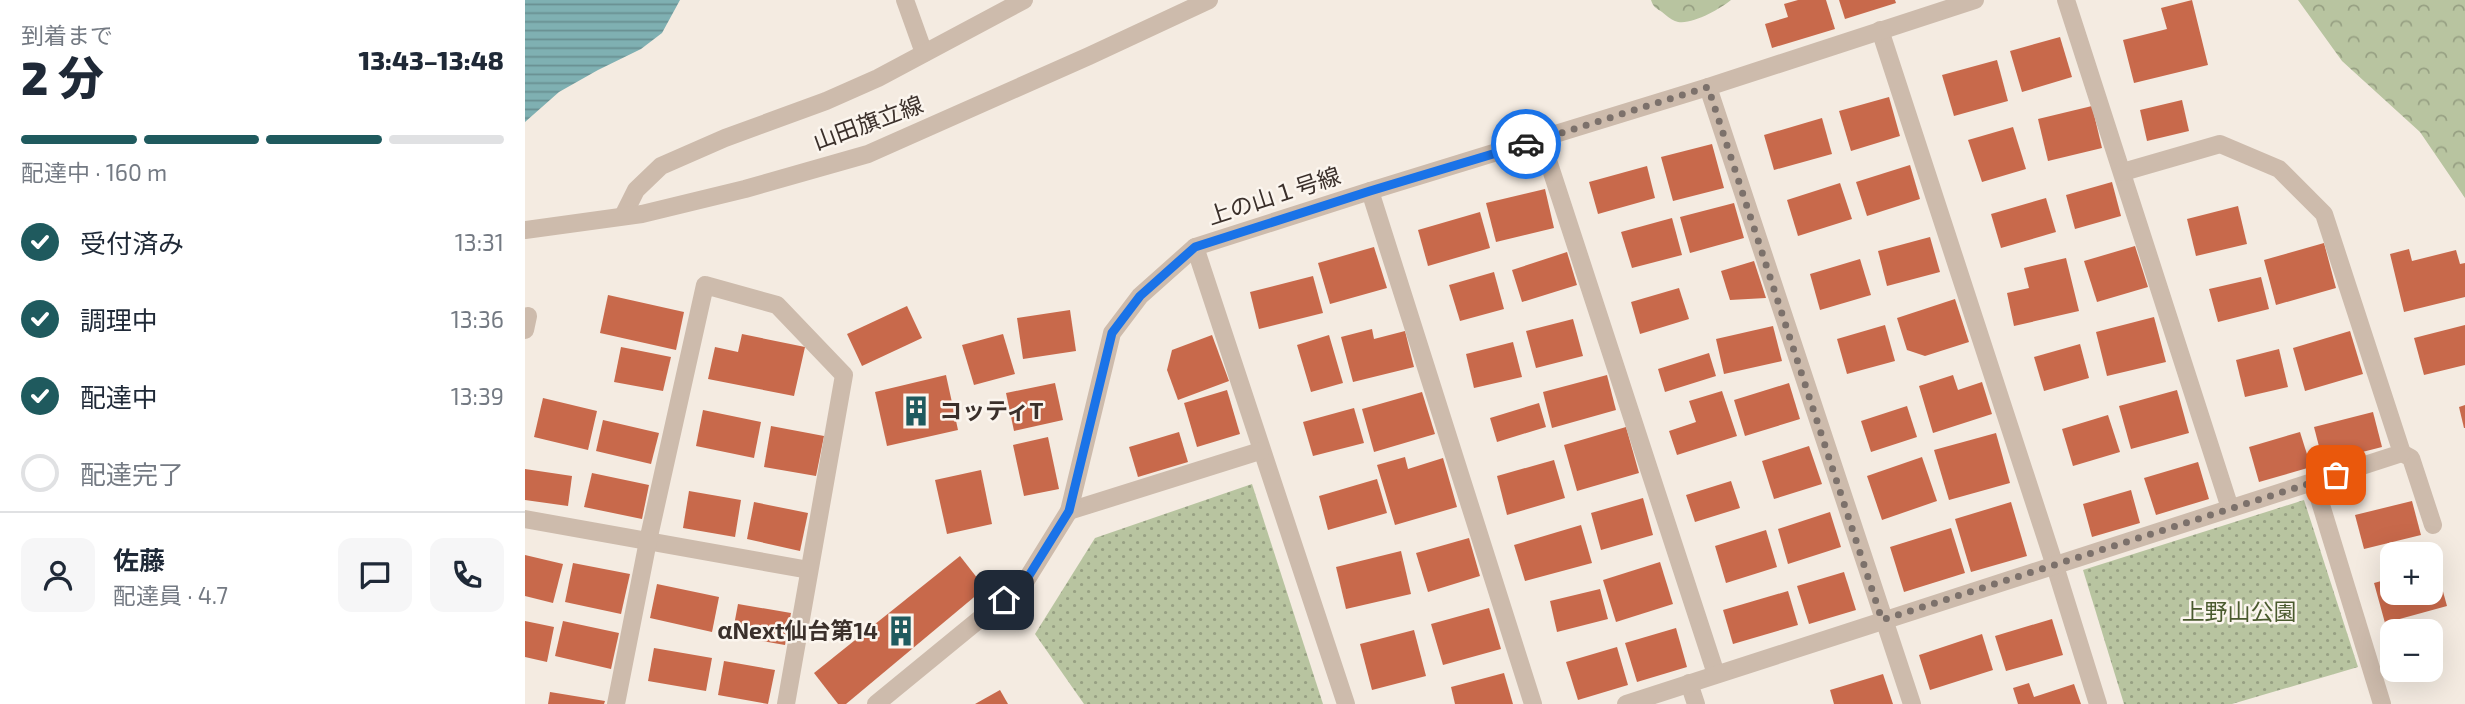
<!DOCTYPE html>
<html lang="ja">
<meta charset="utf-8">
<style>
:root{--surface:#fff;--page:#f6f6f7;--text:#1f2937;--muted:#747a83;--line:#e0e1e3;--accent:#1f5a5e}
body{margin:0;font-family:"Exo 2","Noto Sans JP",sans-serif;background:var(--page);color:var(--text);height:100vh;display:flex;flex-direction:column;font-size:26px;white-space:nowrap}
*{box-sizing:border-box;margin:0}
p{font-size:23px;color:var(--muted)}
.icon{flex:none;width:38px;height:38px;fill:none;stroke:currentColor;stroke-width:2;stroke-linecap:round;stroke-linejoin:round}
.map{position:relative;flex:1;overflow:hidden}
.side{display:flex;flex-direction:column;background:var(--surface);width:525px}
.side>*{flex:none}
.controls{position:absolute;left:1855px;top:542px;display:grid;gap:14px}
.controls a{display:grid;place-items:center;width:63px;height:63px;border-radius:14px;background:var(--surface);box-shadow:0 7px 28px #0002;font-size:35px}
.pin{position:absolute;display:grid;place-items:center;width:60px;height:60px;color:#fff;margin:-30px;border-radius:14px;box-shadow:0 4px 10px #0006}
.courier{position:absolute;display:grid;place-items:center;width:70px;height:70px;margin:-35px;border:5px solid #1a73e8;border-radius:50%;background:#fff;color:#222;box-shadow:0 2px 9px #0007}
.overview em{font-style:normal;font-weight:800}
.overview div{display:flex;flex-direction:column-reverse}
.overview{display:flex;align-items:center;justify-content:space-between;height:119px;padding:0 21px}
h1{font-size:46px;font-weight:800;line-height:52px}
.bar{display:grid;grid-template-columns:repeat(4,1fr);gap:10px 7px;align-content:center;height:84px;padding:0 21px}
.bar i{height:9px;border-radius:5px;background:var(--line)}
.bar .active{background:var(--accent)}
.bar p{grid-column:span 4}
.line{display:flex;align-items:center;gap:18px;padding:0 21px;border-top:2px solid var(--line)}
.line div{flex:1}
.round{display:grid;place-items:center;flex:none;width:74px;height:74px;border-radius:14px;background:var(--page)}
ol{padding:0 21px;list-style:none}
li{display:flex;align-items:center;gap:21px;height:77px}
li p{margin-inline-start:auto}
li .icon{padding:7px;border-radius:50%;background:var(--accent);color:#fff;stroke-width:4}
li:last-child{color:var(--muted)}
li i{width:38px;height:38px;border:4px solid var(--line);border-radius:50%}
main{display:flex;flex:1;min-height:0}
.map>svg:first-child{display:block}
.green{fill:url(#green-dots)}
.forest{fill:url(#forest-crowns)}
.water{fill:url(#water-rules)}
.building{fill:#c8694b}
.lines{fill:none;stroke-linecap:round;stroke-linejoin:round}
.minor{stroke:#cdbbac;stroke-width:18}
.done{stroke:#7c716b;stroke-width:7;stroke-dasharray:0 12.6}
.route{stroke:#1a73e8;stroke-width:9}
.labels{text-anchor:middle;stroke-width:5;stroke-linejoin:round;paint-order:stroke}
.street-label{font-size:23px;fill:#3b302b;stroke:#fbf5ee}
.poi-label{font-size:23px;font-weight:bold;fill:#3b302b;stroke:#fbf5ee;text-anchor:start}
.park-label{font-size:23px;fill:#4a5a2e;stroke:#fbf5ee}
</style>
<main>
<section class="side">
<div class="overview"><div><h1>2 分</h1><p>到着まで</p></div><em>13:43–13:48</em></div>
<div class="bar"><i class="active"></i><i class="active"></i><i class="active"></i><i></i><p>配達中 · 160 m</p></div>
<ol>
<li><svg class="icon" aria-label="check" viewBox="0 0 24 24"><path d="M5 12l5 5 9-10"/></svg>受付済み<p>13:31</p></li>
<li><svg class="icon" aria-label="check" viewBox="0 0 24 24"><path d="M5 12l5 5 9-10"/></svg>調理中<p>13:36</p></li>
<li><svg class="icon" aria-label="check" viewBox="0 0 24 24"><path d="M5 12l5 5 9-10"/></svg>配達中<p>13:39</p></li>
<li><i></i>配達完了</li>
</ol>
<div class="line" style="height:126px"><a class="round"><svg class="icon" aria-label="person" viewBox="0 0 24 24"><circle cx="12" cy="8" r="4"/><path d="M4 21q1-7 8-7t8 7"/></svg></a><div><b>佐藤</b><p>配達員 · 4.7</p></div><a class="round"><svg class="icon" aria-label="chat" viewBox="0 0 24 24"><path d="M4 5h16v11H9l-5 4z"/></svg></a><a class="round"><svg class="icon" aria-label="phone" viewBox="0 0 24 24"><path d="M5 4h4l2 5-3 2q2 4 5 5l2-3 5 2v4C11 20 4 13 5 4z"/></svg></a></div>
</section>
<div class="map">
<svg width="1940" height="704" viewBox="0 0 1940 704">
<defs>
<pattern id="green-dots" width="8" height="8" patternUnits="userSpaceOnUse" patternTransform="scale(1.75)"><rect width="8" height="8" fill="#b8c4a0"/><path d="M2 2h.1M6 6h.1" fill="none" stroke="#97a083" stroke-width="1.8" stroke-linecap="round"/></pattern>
<pattern id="forest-crowns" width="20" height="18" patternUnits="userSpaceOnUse" patternTransform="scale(1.75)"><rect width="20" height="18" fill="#b8c4a0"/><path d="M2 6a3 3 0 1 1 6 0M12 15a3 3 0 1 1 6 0" fill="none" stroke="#97a083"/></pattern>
<pattern id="water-rules" width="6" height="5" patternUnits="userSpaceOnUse" patternTransform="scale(1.75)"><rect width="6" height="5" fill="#7fb0b2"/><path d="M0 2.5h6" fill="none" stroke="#699091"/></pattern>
</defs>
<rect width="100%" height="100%" fill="#f4ebe1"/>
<g class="green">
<polygon points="727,484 798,704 559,704 510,634 570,538"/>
<polygon points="1779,500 1833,667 1707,704 1599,704 1558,570"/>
</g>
<g class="forest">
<path d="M1126,0H1206C1195,9 1164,27 1150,21C1145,19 1141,15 1137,12C1131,8 1128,7 1126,0Z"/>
<polygon points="1773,0 1940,0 1940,198 1895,132 1817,61"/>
</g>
<polygon class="water" points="0,0 155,0 137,33 116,49 73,70 34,92 0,122"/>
<g class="building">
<polygon points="1273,0 1301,0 1310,29 1247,48 1240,24 1263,17 1259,4"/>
<polygon points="1314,0 1370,0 1371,3 1320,19"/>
<polygon points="1667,0 1683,65 1609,83 1598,40 1642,29 1636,8"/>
<polygon points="1535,37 1547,77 1497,92 1485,51"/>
<polygon points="1472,60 1483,101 1429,116 1417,75"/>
<polygon points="1364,97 1375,136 1326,151 1314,111"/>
<polygon points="1657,100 1664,131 1622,141 1615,110"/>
<polygon points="1567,106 1577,148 1523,161 1513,119"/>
<polygon points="1297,118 1307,154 1249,170 1239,135"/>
<polygon points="1488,127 1501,169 1457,182 1443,140"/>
<polygon points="1187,144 1199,188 1148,201 1136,157"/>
<polygon points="1385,165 1395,199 1342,216 1331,182"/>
<polygon points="1122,166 1130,198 1073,214 1064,182"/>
<polygon points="1587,182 1596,216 1550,229 1541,195"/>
<polygon points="1315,183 1327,219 1273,236 1262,200"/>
<polygon points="1020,189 1029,228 971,242 961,203"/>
<polygon points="1521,198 1531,232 1476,248 1466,214"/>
<polygon points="1209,203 1219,238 1165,253 1155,217"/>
<polygon points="1713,206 1722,244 1671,256 1662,219"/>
<polygon points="955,212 965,248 903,266 893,230"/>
<polygon points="1147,218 1157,255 1107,268 1096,232"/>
<polygon points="1405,237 1415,272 1362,286 1353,251"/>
<polygon points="1799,243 1811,288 1751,305 1739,260"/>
<polygon points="1610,246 1623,287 1572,302 1559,261"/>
<polygon points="849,247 862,288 805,304 793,263"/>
<polygon points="1884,249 1887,261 1931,250 1935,264 1940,263 1940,297 1879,312 1865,254"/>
<polygon points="1042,252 1052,285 997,302 987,270"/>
<polygon points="1541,258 1554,311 1489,326 1482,293 1504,288 1499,268"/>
<polygon points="1335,259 1346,295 1295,310 1285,274"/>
<polygon points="1229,261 1241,298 1205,300 1196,271"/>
<polygon points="969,272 979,309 935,321 924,285"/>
<polygon points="788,276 798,313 734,329 725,292"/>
<polygon points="1736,277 1744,309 1693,322 1684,289"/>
<polygon points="1154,288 1164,319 1115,334 1106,302"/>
<polygon points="83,295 159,312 151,350 75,333"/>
<polygon points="1430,299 1444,342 1400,356 1382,350 1372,318"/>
<polygon points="382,306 397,338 337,366 322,334"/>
<polygon points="545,310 551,351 498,359 492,318"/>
<polygon points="1629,317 1641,362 1582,376 1571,332"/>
<polygon points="1048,319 1058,356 1011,368 1001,331"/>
<polygon points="1360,325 1370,361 1322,374 1312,339"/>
<polygon points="1940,325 1940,365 1899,375 1889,338"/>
<polygon points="1248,326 1257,361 1199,374 1191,339"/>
<polygon points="847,329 849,339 880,331 889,367 828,382 816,337"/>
<polygon points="1825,331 1838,374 1780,391 1768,348"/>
<polygon points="217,334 280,347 269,396 183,379 190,347 213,352"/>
<polygon points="478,334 490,374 449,385 437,345"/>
<polygon points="687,335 704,381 653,400 642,370 647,350"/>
<polygon points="804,335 818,383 786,392 772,345"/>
<polygon points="988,342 997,377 949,388 941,354"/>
<polygon points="1555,344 1564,378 1519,391 1509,357"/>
<polygon points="96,347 146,357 138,391 89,382"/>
<polygon points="1754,349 1763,387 1720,397 1711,360"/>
<polygon points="1184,353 1191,376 1140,392 1133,369"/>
<polygon points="421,375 433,430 362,446 350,392"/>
<polygon points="1082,375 1091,410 1027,428 1018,392"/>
<polygon points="1428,375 1433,390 1457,382 1467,414 1408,433 1394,386"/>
<polygon points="530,383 538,420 489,431 481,393"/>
<polygon points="1264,383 1275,419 1220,436 1209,400"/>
<polygon points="702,390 715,434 672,447 659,403"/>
<polygon points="1652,390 1664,433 1606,449 1594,406"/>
<polygon points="1197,391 1212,436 1152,455 1144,431 1171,422 1164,401"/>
<polygon points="897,392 910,434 849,452 837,409"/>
<polygon points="18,398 72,411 63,450 9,437"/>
<polygon points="1014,403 1021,427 972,442 965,418"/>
<polygon points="1940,405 1940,428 1939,428 1934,407"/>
<polygon points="1382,406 1392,437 1346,452 1336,421"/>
<polygon points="829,408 839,443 788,456 778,422"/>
<polygon points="178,410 236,422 229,458 171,446"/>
<polygon points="1848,412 1857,447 1798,462 1789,427"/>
<polygon points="1583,415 1595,452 1548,466 1537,429"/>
<polygon points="78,420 134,433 126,464 71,451"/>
<polygon points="246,426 299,436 291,476 239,467"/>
<polygon points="1101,427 1114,473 1052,491 1039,445"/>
<polygon points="654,432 663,462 613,477 604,447"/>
<polygon points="1775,432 1786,467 1734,482 1724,447"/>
<polygon points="1471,433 1485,483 1424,500 1409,450"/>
<polygon points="523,437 534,489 499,496 488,445"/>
<polygon points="1284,446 1297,484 1249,499 1237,461"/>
<polygon points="880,457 883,469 918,458 932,507 870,525 852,465"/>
<polygon points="1397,457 1412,501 1357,520 1342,476"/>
<polygon points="1029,460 1040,498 982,515 972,476"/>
<polygon points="1673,462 1684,499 1631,515 1619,478"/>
<polygon points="0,469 47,476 43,506 0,500"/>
<polygon points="456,470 467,524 422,534 410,480"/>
<polygon points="67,473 124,485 117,519 59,507"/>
<polygon points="852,479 862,513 803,530 794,496"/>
<polygon points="1206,481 1215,508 1170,522 1161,495"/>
<polygon points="1606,490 1615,523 1567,537 1558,504"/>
<polygon points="164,491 216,500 210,537 158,528"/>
<polygon points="1118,498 1128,535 1076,550 1066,513"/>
<polygon points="1887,501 1896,535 1839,549 1830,515"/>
<polygon points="229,502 283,513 275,551 222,539"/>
<polygon points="1486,502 1502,556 1446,572 1430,519"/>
<polygon points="1305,512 1316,547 1263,564 1253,529"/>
<polygon points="1056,525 1067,563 1000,581 989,545"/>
<polygon points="1426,528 1440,573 1379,592 1365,547"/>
<polygon points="1241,530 1252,567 1201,583 1190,546"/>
<polygon points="944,538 955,576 903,592 891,553"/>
<polygon points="876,551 886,594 821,609 811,567"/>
<polygon points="0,555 38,564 28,603 0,596"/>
<polygon points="435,556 460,588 321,704 313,704 289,673"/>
<polygon points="1135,562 1148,604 1091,622 1078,580"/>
<polygon points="48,563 105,574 96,614 40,602"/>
<polygon points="1911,566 1922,606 1860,623 1849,583 1867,578 1867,593 1906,593 1906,568"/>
<polygon points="1319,572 1331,610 1284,624 1272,586"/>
<polygon points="132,584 194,597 187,632 125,618"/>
<polygon points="1075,589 1083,619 1032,632 1025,601"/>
<polygon points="1263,591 1273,625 1208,644 1198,610"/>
<polygon points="213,604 266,613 260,645 207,636"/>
<polygon points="964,608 976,649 918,665 906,624"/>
<polygon points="1527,619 1538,655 1481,671 1470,636"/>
<polygon points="0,621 29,627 22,662 0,657"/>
<polygon points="38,621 94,633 86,669 30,656"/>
<polygon points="1151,628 1162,667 1112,682 1100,643"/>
<polygon points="889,630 901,676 847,690 835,644"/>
<polygon points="1457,634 1468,670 1405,690 1394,655"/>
<polygon points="1092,647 1103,685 1053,700 1041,662"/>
<polygon points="129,648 187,658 181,691 123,681"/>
<polygon points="199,661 250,670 243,704 193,695"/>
<polygon points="979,673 988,704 930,704 926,687"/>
<polygon points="1358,674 1368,704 1309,704 1305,690"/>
<polygon points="1504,683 1509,697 1549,684 1556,704 1493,704 1488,688"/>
<polygon points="475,690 483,704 450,704"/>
<polygon points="25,692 80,701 79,704 23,704"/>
</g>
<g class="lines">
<g class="minor">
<polyline points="380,0 399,53"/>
<polyline points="1541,0 1705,508"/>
<polyline points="1355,30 1530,566 1573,704"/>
<polyline points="1183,87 1387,704"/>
<polyline points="1016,139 1191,674"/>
<polyline points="845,191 1008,704"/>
<polyline points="98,216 111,190 136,166 200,138 301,101 353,78 499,0"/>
<polyline points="0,230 117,214 220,189 343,154 564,56 684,0"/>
<polyline points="670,247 821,704"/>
<polyline points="0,330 3,316"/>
<polyline points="1877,453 1886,458 1908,525"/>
<polyline points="1789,482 1857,704"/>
<polyline points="544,511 735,451"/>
<polyline points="0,519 284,570"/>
<polyline points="1164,683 1171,704"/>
<polyline points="91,704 123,541 180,285 252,305 319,375 261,704"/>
<polyline points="351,704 500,582 544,511 587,333 615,296 670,247 845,191 1183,87 1450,0"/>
<polyline points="1101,704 1877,453 1799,214 1754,169 1695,144 1598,172"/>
</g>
</g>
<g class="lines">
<polyline class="done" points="1001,144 1183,87 1357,620 1811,475"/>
<polyline class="route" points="479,600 500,582 544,511 587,333 615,296 670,247 845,191 1001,144"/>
</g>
<defs>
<g id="building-bare" transform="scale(2.415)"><path d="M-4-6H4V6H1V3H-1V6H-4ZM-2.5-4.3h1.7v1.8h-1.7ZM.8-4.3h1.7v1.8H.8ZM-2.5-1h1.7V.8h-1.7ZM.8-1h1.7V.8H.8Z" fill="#1f5a5e" stroke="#fbf5ee" stroke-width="2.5" paint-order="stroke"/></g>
</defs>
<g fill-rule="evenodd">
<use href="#building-bare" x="391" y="411"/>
<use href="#building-bare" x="376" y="631"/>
</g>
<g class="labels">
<g class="street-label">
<text transform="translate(343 123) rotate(-20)" y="8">山田旗立線</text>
<text transform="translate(749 196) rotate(-18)" y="8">上の山１号線</text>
</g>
<g class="poi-label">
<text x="414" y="419">コッティT</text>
<text x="353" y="639" text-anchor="end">αNext仙台第14</text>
</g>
<g class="park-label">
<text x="1714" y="620">上野山公園</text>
</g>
</g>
</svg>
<div class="controls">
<a>+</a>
<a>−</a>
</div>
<div class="pin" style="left:1811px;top:475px;background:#ea580c"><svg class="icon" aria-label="bag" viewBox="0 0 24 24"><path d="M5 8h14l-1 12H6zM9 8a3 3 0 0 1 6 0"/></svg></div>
<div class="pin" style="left:479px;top:600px;background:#1f2937"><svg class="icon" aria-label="home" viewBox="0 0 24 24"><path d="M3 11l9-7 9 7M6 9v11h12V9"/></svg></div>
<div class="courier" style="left:1001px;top:144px"><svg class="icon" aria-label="car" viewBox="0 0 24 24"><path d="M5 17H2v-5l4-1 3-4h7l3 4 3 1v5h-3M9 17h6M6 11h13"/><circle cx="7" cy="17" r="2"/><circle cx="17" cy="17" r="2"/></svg></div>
</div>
</main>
